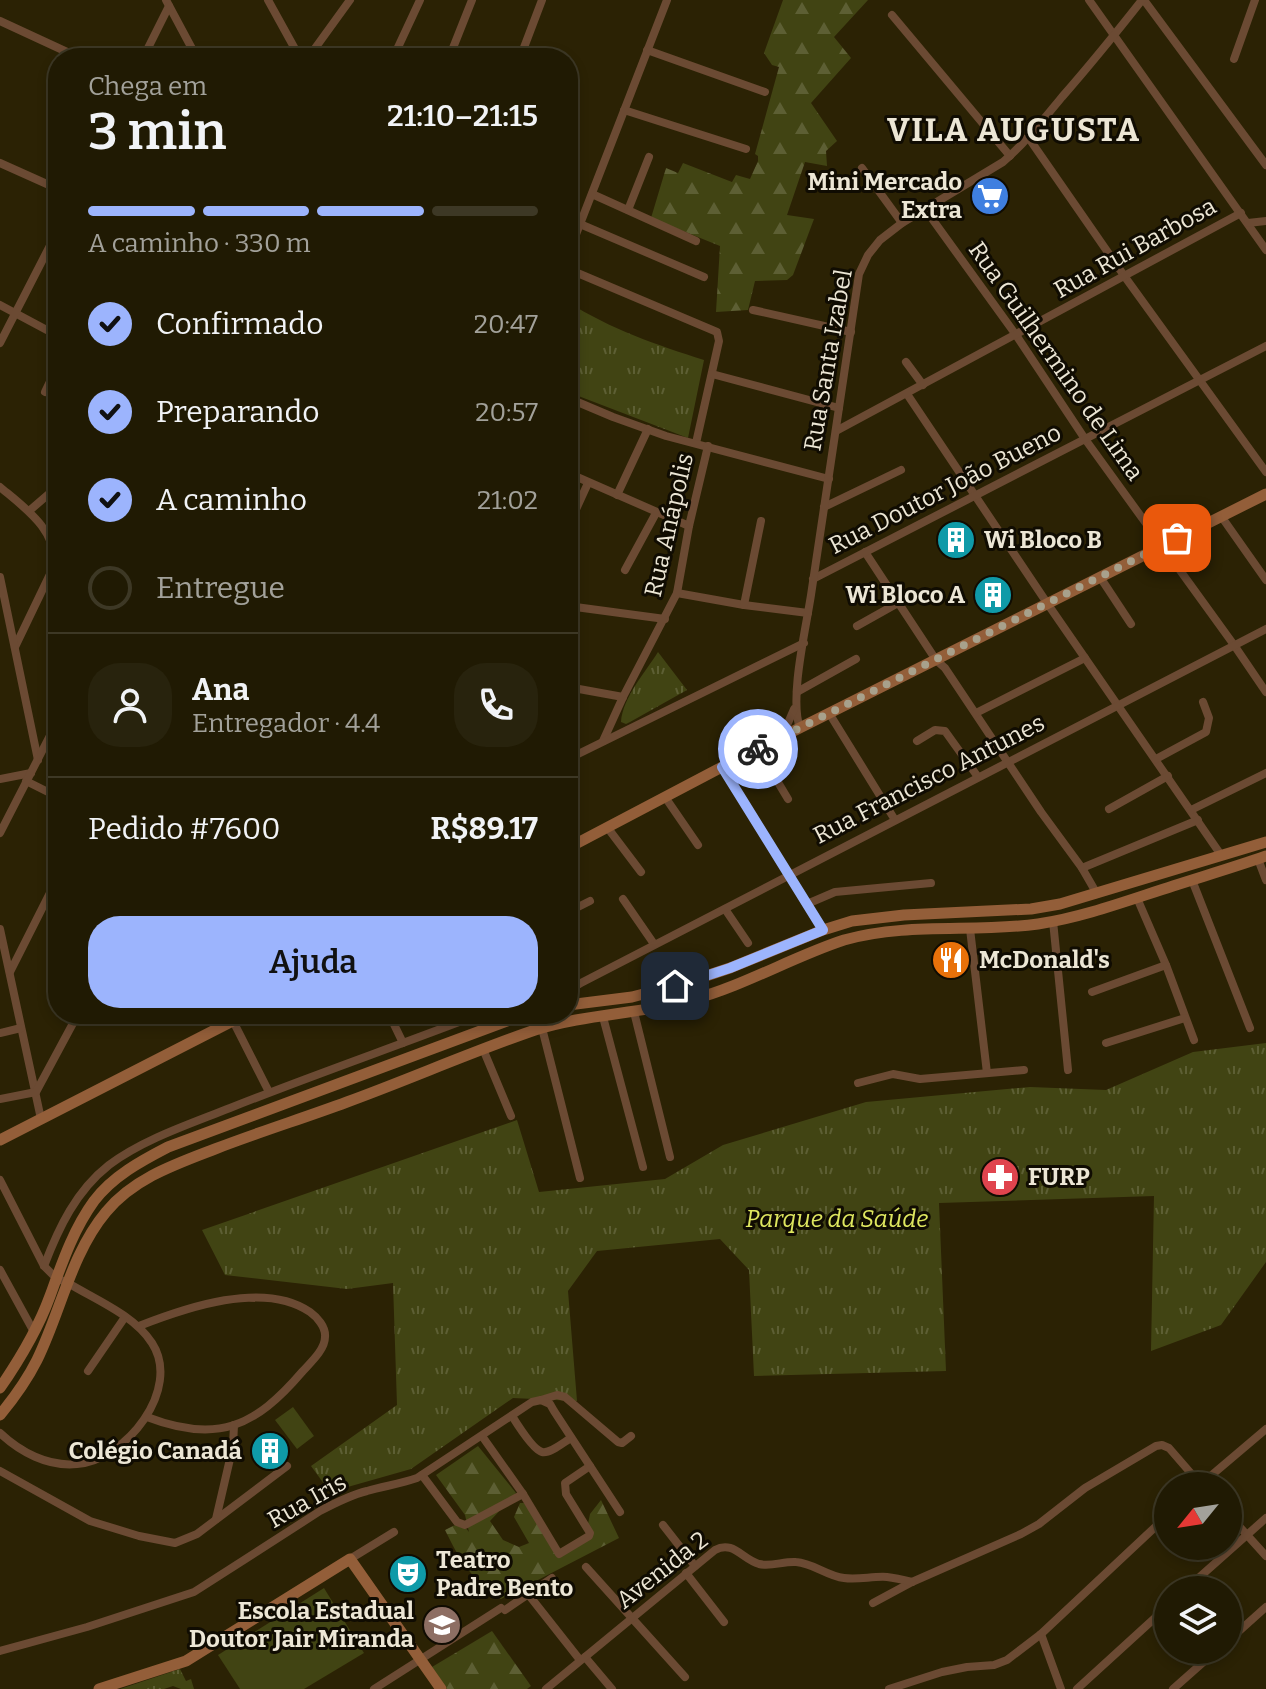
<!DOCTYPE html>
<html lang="pt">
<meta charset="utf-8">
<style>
:root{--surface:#201a03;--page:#28230d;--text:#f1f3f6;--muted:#a2a19a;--line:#3d3825;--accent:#9cb4fd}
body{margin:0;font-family:Bitter,serif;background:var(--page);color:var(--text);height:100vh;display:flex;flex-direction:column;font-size:30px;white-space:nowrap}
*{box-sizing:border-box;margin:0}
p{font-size:26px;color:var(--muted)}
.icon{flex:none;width:44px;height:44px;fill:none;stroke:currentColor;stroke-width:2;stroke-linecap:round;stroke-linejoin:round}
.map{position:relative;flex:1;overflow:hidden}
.side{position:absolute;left:48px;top:48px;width:530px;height:976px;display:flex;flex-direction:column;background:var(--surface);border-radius:32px;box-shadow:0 4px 12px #0003,0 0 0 2px var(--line)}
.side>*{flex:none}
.needle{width:52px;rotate:240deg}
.fabs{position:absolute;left:1154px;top:1472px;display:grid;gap:16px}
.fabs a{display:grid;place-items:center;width:88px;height:88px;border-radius:50%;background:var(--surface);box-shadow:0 4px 12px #0003,0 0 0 2px var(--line);font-size:40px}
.pin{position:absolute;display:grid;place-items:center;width:68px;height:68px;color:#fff;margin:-34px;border-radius:16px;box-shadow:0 4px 12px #0006}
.courier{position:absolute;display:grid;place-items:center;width:80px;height:80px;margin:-40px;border:6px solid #9cb4fd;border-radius:50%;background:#fff;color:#222;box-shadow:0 2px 10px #0007}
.summary em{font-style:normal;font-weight:600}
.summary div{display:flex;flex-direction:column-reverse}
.summary{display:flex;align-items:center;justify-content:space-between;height:136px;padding:0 40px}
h1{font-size:52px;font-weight:600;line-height:60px}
.bar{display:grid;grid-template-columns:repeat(4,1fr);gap:12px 8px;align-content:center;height:96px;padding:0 40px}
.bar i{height:10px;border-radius:6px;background:var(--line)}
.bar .selected{background:var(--accent)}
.bar p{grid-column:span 4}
.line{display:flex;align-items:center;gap:20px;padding:0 40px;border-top:2px solid var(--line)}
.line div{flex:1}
.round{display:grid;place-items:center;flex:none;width:84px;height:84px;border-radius:32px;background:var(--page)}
ol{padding:0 40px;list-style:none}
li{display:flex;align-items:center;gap:24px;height:88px}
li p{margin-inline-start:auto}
li .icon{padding:8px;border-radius:50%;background:var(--accent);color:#111;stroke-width:4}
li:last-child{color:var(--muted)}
li i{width:44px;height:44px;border:4px solid var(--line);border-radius:50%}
.action{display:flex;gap:16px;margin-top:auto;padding:16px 40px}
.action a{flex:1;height:92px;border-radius:32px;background:var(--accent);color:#111;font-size:32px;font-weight:600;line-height:92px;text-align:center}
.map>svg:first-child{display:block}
.grass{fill:url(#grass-tufts)}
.forest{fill:url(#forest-firs)}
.pitch{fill:#414413}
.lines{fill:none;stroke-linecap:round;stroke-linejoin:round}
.street{stroke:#6b4a33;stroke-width:8}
.secondary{stroke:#935e39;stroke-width:11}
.done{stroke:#a8a18c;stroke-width:8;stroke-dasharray:0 14.4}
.route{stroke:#9cb4fd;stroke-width:10}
.labels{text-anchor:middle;stroke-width:6;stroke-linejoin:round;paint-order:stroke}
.poi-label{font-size:24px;font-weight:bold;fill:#ece6d5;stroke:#100c02;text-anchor:end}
.street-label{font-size:24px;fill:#ece6d5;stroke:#100c02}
.park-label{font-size:24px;font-style:italic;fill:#dfe75f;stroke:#100c02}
.district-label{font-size:32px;font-weight:bold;letter-spacing:2px;fill:#ece6d5;stroke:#100c02}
</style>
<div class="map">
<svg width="1266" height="1689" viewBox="0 0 1266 1689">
<defs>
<pattern id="grass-tufts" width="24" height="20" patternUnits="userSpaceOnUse" patternTransform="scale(2)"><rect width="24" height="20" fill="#414413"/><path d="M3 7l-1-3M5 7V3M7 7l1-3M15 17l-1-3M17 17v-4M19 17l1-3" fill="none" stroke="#5d5f34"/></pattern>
<pattern id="forest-firs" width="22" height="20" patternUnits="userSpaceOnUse" patternTransform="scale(2)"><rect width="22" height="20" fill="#414413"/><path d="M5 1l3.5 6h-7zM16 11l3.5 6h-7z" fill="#5d5f34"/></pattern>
</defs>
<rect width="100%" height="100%" fill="#2b2204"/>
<g class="grass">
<path d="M568,302C610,329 657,345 704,360L688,438L568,392Z"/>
<path d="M658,652L687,690L630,722L626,724L621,722C623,697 645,673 658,652Z"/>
<polygon points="1266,1043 1266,1262 1221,1325 1151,1351 1154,1196 939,1203 946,1371 754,1376 749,1270 720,1239 597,1251 568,1291 577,1401 513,1398 411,1469 330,1492 311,1466 397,1405 393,1283 347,1289 225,1275 202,1230 517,1120 539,1192 665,1179 723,1145 866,1102 1030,1087 1106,1090 1193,1052"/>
<polygon points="180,1669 186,1681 191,1679 194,1689 181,1689 173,1686 164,1689 120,1689"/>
</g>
<g class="forest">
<polygon points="783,0 868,0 834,37 851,58 811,103 837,141 826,151 827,166 805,162 787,215 814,219 793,275 787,280 755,281 748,310 716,312 720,246 651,218 666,168 678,173 683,163 732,182 736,175 750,179 758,161 758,156 755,154 779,67 772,65 764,53"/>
<path d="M478,1446L516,1493L490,1521L503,1540L519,1547L529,1543L514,1517L520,1503H524L557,1551L586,1534L590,1514L601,1500L619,1538L501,1599C473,1582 459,1559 445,1530L461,1522L469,1532L465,1515L436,1475Z"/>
<polygon points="492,1631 531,1686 527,1689 447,1689 432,1667"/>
</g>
<g class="pitch">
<polygon points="293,1407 314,1436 297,1449 275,1420"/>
<polygon points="324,1588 364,1653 304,1689 240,1689 218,1655"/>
</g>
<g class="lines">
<g class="street">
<polyline points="166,0 197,58"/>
<polyline points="268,0 300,58"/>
<polyline points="1089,0 1266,250"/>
<polyline points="1144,0 1266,165"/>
<polyline points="892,15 1010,156"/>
<polyline points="0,21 80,58"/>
<polyline points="647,50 765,92"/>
<polyline points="143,58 169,6"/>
<polyline points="308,58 350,0"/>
<polyline points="393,58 420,0"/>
<polyline points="449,58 472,0"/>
<polyline points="520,58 542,0"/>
<polyline points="1234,59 1255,0"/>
<polyline points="568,95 568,99"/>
<polyline points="624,110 746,149"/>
<polyline points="1028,137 1125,277 1266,472"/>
<polyline points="0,163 58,189"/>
<polyline points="862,168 902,223"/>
<polyline points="592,194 696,241"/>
<polyline points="925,209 1016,335 1085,439 1234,645 1266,692"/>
<polyline points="628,210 649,157"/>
<polyline points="1248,223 1266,221"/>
<polyline points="580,224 704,277"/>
<polyline points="568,255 667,0"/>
<polyline points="568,269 717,332 719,341 696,443"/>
<polyline points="0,305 58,336"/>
<polyline points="753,310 851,332"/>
<polyline points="0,343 58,230"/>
<polyline points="906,362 923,385"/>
<polyline points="712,374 839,408"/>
<polyline points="45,392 58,365"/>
<polyline points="907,394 1047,603 1221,855"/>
<polyline points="568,398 613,417 666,436 829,479"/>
<polyline points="836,431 1241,213"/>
<polyline points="568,473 689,526"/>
<path d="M0,487C25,508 60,532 53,568L15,647"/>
<polyline points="617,495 648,429"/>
<polyline points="824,507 901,470"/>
<polyline points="29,511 58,486"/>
<polyline points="1221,516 1266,580"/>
<polyline points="568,527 588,483"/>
<polyline points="865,552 936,660 945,668 1041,812 1082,868 1097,894"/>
<polyline points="625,570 656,513"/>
<polyline points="0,577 38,760"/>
<polyline points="1100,577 1131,624"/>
<polyline points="813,579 1266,346"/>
<polyline points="677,593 744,605 808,613"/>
<polyline points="744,605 761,521"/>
<polyline points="568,606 665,619"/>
<polyline points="857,626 898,603"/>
<polyline points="568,687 623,697"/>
<polyline points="797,692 856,659"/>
<polyline points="829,713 895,820"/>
<polyline points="976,713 1085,658"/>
<path d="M800,728C789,699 806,628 811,595C827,488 843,381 859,274L868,255L880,240L902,223L1003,162C1025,143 1043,120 1062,97C1090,65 1116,33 1142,0"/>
<polyline points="782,737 794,709"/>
<polyline points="603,741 623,697 677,593 689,526 708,446"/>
<polyline points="917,741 935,730 945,731 978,777"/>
<polyline points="758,749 788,799"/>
<polyline points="568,759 804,643"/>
<polyline points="1156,759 1206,732 1209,718 1203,702"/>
<polyline points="722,767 823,930"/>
<polyline points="0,779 31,773"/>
<polyline points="26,781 58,797"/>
<polyline points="665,797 698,845"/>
<polyline points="1109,809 1168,776"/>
<polyline points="1191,810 1266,773"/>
<polyline points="607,827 641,872"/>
<polyline points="0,833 58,720"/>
<polyline points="1258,859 1266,880"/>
<polyline points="1082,868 1198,820"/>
<polyline points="1192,880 1250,1028"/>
<polyline points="1137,898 1166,965 1194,1040"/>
<polyline points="623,899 654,944"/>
<polyline points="807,904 835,892 931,883"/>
<polyline points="725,909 748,943"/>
<polyline points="568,912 590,901"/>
<polyline points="1053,921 1068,1070"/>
<polyline points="0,929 41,1119"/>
<polyline points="970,929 987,1073"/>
<polyline points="568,969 579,984"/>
<polyline points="10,972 58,877"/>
<path d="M568,987L579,984C808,866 1036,746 1266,629"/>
<polyline points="1092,992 1166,965"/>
<polyline points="634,1012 670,1157"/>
<polyline points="389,1014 403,1043"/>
<polyline points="603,1017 643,1167"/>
<polyline points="233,1021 269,1092"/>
<polyline points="542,1028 580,1178"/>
<polyline points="0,1033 21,1028"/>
<polyline points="1106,1043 1185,1018"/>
<polyline points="483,1049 511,1116"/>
<polyline points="858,1083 893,1074 920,1079 1024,1070"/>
<polyline points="0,1099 36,1092 78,1014"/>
<path d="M0,1180L44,1266L56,1278L68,1283C96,1300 134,1315 152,1343C182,1389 126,1460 77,1464C48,1467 20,1452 0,1433"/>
<path d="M44,1266C59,1227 76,1191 109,1165C144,1139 190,1124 230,1108C313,1075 397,1046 480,1014"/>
<polyline points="0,1270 34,1332"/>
<path d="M139,1326C185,1308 264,1280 310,1312C317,1317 326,1327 325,1337C325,1350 310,1363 302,1372C255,1427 217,1444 147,1417"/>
<polyline points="88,1371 125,1317"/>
<polyline points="541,1400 557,1395 565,1397 618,1442 622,1443 631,1436"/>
<path d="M512,1416C517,1424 533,1450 542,1452C550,1454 564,1442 571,1438"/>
<polyline points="482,1436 523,1494 559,1554 589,1536 590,1533 566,1494 565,1483 590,1466"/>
<polyline points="0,1471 90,1521 139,1536 175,1543 197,1534 287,1466"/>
<polyline points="422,1475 457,1522 465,1525 523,1494"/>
<polyline points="1200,1485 1266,1429"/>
<polyline points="1228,1514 1266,1556"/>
<polyline points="216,1519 233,1446 234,1425"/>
<polyline points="663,1525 695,1566"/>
<polyline points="350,1559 394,1532"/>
<polyline points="586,1567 685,1677"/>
<polyline points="686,1573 724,1622"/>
<polyline points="1185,1590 1266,1518"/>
<polyline points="528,1594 580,1660"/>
<polyline points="873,1603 912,1582 1021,1534 1039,1524 1085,1488 1156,1446 1162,1445 1169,1448 1202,1486"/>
<polyline points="505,1610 552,1578"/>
<polyline points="1041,1634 1061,1689"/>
<polyline points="1228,1641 1266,1607"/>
<path d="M0,1651L87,1627L194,1592L320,1511C335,1503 351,1495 367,1491C384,1486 400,1484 417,1478L532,1402L541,1400L550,1404L554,1411L620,1512"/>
<polyline points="585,1657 612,1689"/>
<polyline points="374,1689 501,1608"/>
<path d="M546,1689L715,1550C733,1540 742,1559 759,1564C771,1567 784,1561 796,1562C813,1563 827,1576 844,1578C858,1580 873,1576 887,1577C896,1578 904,1580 912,1582"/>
<polyline points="889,1689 942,1672 967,1667 994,1665 1007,1660 1041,1634 1168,1515"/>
<polyline points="1077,1689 1168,1606"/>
<polyline points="1173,1689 1217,1650"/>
</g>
<g class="secondary">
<polyline points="568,848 722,767 1266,494"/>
<polyline points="568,1005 632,997 685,983 730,968 823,930 852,921 904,915 1031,909 1060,904 1266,842"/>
<polyline points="0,1140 246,1014"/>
<path d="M0,1388C20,1359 38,1329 50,1296C62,1263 73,1230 94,1201C113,1176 141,1161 168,1147L526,1014"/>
<path d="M0,1415C14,1398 27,1380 37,1360C61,1311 71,1254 106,1212C134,1178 176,1164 215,1149C259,1132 304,1118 347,1102C410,1079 471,1052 535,1030C585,1014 640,1014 691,1000C744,986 792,957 844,940C908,922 974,933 1038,924C1084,917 1129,900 1173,886C1204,876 1235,867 1266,856"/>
<polyline points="99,1689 186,1661 350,1559 441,1689"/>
</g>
</g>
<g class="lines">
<polyline class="done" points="758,749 1177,538"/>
<polyline class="route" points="675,986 730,968 823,930 722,767 758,749"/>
</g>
<defs>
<g id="supermarket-disc" transform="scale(2)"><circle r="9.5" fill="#3f7fe0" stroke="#100c02"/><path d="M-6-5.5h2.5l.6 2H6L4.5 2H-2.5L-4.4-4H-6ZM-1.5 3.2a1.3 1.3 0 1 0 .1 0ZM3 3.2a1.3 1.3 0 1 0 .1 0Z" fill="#fff"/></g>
<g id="building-disc" transform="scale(2)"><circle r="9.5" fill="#0f9aa8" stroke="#100c02"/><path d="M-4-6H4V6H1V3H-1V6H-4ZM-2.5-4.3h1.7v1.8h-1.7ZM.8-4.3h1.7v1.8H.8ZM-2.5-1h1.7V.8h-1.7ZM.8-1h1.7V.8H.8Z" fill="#fff"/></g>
<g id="restaurant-disc" transform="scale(2)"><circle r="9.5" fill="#e8710a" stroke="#100c02"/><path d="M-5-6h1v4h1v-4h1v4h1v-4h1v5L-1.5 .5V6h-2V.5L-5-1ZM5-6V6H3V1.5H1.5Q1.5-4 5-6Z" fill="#fff"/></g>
<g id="pharmacy-disc" transform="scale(2)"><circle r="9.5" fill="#e0444e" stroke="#100c02"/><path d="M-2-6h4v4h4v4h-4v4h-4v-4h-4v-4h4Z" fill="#fff"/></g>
<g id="theatre-disc" transform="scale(2)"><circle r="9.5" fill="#0f9aa8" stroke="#100c02"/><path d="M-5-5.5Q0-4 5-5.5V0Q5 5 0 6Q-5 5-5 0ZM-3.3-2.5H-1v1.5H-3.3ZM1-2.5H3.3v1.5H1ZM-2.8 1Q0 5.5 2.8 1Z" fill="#fff"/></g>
<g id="school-disc" transform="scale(2)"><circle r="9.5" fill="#8d6e63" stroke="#100c02"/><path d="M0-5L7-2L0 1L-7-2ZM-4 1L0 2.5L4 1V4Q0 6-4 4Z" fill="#fff"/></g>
</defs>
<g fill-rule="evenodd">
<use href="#supermarket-disc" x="990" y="196"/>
<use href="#building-disc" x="956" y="540"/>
<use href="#building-disc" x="993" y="595"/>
<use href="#restaurant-disc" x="951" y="960"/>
<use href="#pharmacy-disc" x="1000" y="1177"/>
<use href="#building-disc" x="270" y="1451"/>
<use href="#theatre-disc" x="408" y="1574"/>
<use href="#school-disc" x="442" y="1625"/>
</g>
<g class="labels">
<g class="poi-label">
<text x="962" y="190">Mini Mercado<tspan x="962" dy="28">Extra</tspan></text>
<text x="984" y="548" text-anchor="start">Wi Bloco B</text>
<text x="965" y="603">Wi Bloco A</text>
<text x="979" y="968" text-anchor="start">McDonald's</text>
<text x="1028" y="1185" text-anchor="start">FURP</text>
<text x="242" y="1459">Colégio Canadá</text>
<text x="436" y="1568" text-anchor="start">Teatro<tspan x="436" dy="28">Padre Bento</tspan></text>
<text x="414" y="1619">Escola Estadual<tspan x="414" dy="28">Doutor Jair Miranda</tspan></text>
</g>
<g class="street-label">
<text transform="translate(1135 248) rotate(-29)" y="8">Rua Rui Barbosa</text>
<text transform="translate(828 360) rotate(-80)" y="8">Rua Santa Izabel</text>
<text transform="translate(1056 361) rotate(55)" y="8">Rua Guilhermino de Lima</text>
<text transform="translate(945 489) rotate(-27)" y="8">Rua Doutor João Bueno</text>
<text transform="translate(669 525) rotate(-77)" y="8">Rua Anápolis</text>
<text transform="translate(929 779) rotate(-27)" y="8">Rua Francisco Antunes</text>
<text transform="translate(307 1501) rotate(-29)" y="8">Rua Iris</text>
<text transform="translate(662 1570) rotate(-38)" y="8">Avenida 2</text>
</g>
<g class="park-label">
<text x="837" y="1227">Parque da Saúde</text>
</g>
<g class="district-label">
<text x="1014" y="141">VILA AUGUSTA</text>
</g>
</g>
</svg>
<div class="fabs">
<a><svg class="needle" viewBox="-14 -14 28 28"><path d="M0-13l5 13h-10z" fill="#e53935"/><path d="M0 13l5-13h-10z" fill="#a2a19a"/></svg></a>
<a><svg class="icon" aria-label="layers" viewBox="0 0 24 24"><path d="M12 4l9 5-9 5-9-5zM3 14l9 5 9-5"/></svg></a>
</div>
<div class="pin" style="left:1177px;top:538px;background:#ea580c"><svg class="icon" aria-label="bag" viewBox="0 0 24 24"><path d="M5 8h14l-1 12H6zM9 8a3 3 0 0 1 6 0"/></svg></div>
<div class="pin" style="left:675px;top:986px;background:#1f2937"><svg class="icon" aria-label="home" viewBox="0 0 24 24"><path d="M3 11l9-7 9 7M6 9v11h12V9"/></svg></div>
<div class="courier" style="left:758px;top:749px"><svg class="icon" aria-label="bike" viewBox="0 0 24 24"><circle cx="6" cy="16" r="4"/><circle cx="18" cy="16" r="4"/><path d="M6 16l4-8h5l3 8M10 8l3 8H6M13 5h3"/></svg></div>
<section class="side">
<div class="summary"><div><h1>3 min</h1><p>Chega em</p></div><em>21:10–21:15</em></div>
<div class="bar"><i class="selected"></i><i class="selected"></i><i class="selected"></i><i></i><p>A caminho · 330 m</p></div>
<ol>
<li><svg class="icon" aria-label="check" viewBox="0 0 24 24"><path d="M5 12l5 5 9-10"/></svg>Confirmado<p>20:47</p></li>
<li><svg class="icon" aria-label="check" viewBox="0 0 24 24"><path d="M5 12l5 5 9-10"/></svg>Preparando<p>20:57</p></li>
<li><svg class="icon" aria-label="check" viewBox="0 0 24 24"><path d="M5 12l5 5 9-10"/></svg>A caminho<p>21:02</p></li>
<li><i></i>Entregue</li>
</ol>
<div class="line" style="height:144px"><a class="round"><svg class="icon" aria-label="person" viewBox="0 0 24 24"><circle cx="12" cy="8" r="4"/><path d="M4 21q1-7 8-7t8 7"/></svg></a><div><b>Ana</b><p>Entregador · 4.4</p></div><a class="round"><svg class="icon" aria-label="phone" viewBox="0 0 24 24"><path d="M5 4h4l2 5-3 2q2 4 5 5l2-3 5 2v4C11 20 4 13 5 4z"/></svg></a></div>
<div class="line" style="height:104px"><div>Pedido #7600</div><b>R$89.17</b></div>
<div class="action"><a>Ajuda</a></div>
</section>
</div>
